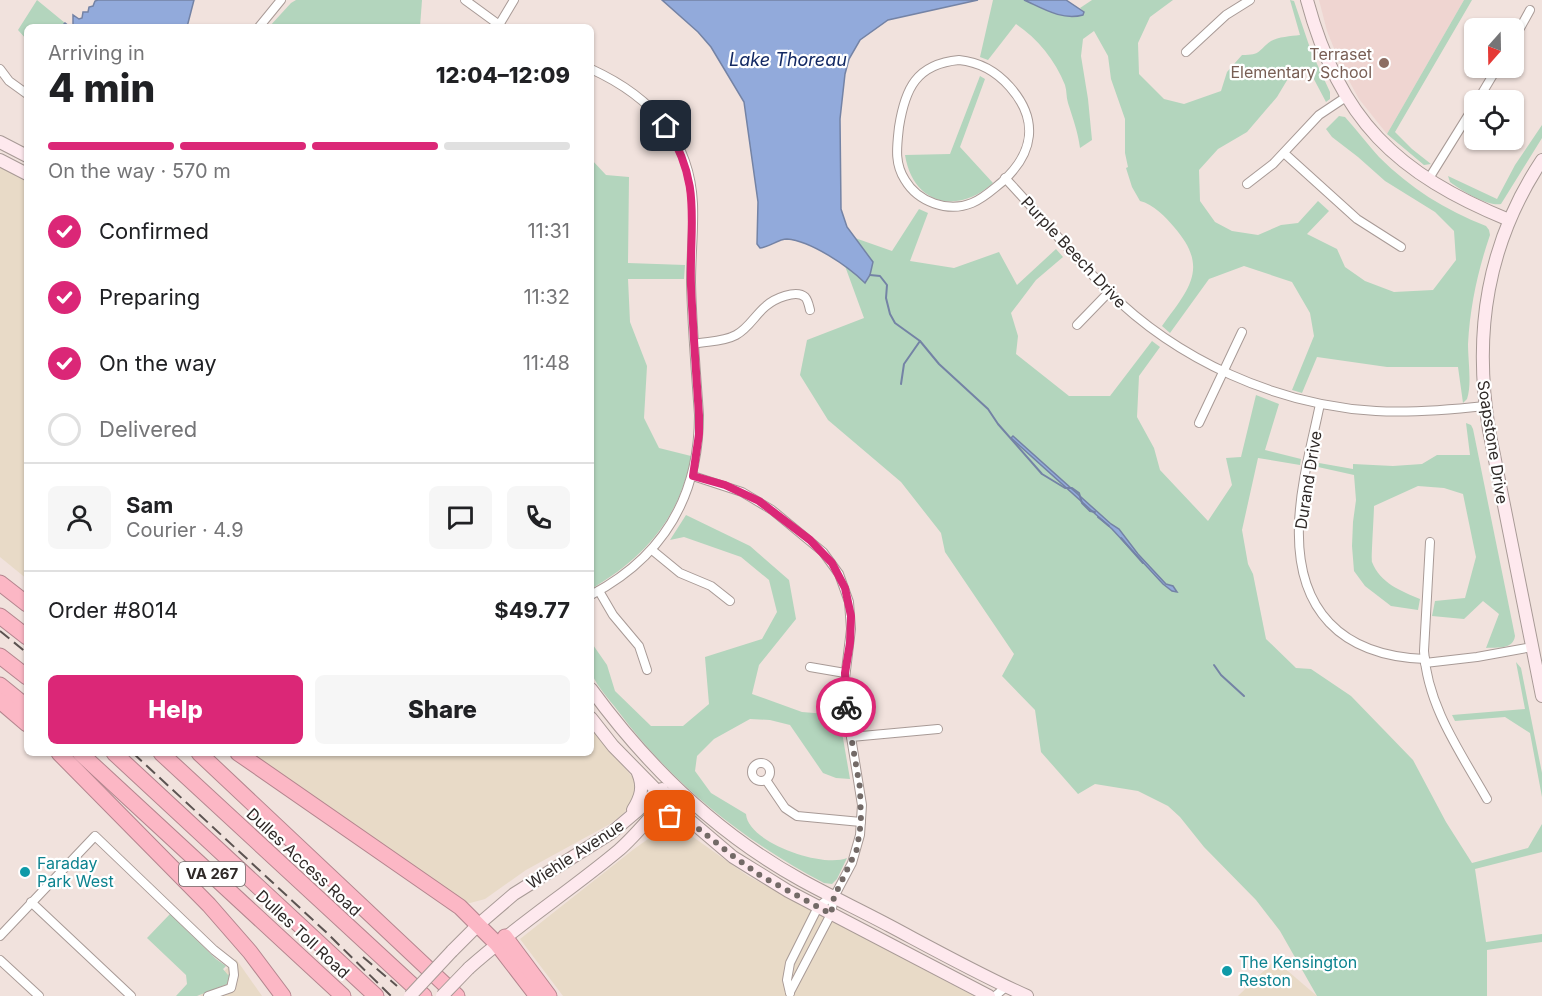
<!DOCTYPE html>
<meta charset="utf-8">
<style>
:root{--surface:#fff;--page:#f6f6f6;--text:#202124;--muted:#757577;--line:#e0e0e0;--accent:#db2777}
body{margin:0;font-family:Inter,sans-serif;background:var(--page);color:var(--text);height:100vh;display:flex;flex-direction:column;font-size:22px;white-space:nowrap}
*{box-sizing:border-box;margin:0}
p{font-size:20px;color:var(--muted)}
.icon{flex:none;width:33px;height:33px;fill:none;stroke:currentColor;stroke-width:2;stroke-linecap:round;stroke-linejoin:round}
.map{position:relative;flex:1;overflow:hidden}
.panel{position:absolute;left:24px;top:24px;width:570px;height:732px;display:flex;flex-direction:column;background:var(--surface);border-radius:9px;box-shadow:0 2px 4px #0004}
.panel>*{flex:none}
.needle{width:39px;rotate:200deg}
.tools{position:absolute;left:1464px;top:18px;display:grid;gap:12px}
.tools a{display:grid;place-items:center;width:60px;height:60px;border-radius:9px;background:var(--surface);box-shadow:0 2px 4px #0004;font-size:30px}
.pin{position:absolute;display:grid;place-items:center;width:51px;height:51px;color:#fff;margin:-26px;border-radius:12px;box-shadow:0 3px 9px #0006}
.courier{position:absolute;display:grid;place-items:center;width:60px;height:60px;margin:-30px;border:4px solid #db2777;border-radius:50%;background:#fff;color:#222;box-shadow:0 2px 8px #0007}
.headline em{font-style:normal;font-weight:800}
.headline div{display:flex;flex-direction:column-reverse}
.headline{display:flex;align-items:center;justify-content:space-between;height:102px;padding:0 24px}
h1{font-size:39px;font-weight:800;line-height:45px}
.bar{display:grid;grid-template-columns:repeat(4,1fr);gap:9px 6px;align-content:center;height:72px;padding:0 24px}
.bar i{height:8px;border-radius:4px;background:var(--line)}
.bar .active{background:var(--accent)}
.bar p{grid-column:span 4}
.line{display:flex;align-items:center;gap:15px;padding:0 24px;border-top:2px solid var(--line)}
.line div{flex:1}
.round{display:grid;place-items:center;flex:none;width:63px;height:63px;border-radius:9px;background:var(--page)}
ol{padding:0 24px;list-style:none}
li{display:flex;align-items:center;gap:18px;height:66px}
li p{margin-inline-start:auto}
li .icon{padding:6px;border-radius:50%;background:var(--accent);color:#fff;stroke-width:4}
li:last-child{color:var(--muted)}
li i{width:33px;height:33px;border:3px solid var(--line);border-radius:50%}
.button{display:flex;gap:12px;margin-top:auto;padding:12px 24px}
.button a{flex:1;height:69px;border-radius:9px;background:var(--accent);color:#fff;font-size:24px;font-weight:800;line-height:69px;text-align:center}
.button a+a{background:var(--page);color:var(--text)}
.map>svg:first-child{display:block}
.commercial{fill:#e8dac7}
.education{fill:#efd5d1}
.green{fill:#b3d5bd}
.water{fill:#92aadb;stroke:#7483a5;stroke-width:1.5}
.lines{fill:none;stroke-linecap:round;stroke-linejoin:round}
.stream{stroke:#7483a5;stroke-width:2}
.street-casing{stroke:#a89a96;stroke-width:10}
.secondary-casing{stroke:#a89a96;stroke-width:14}
.highway-casing{stroke:#b4858e;stroke-width:17}
.street{stroke:#fff;stroke-width:8}
.secondary{stroke:#fee9ee;stroke-width:12}
.highway{stroke:#fcb7c5;stroke-width:15}
.rail{stroke:#5c5351;stroke-width:2;stroke-dasharray:12 6;stroke-linecap:butt}
.secondary-bridge-casing{stroke:#a89a96;stroke-width:14;stroke-linecap:butt}
.secondary-bridge{stroke:#fee9ee;stroke-width:12}
.done{stroke:#736a67;stroke-width:6;stroke-dasharray:0 10.8}
.route{stroke:#db2777;stroke-width:8}
.education-dot{fill:#8d6e63;stroke:#fff;stroke-width:2}
.culture-dot{fill:#0f9aa8;stroke:#fff;stroke-width:2}
.labels{text-anchor:middle;stroke-width:4.5;stroke-linejoin:round;paint-order:stroke}
.shield{fill:#fff;stroke:#6d6968;stroke-width:1.5}
.shield-label{font-size:15px;font-weight:bold;fill:#2f2927}
.education-label{font-size:16px;fill:#785e54;stroke:#fff;text-anchor:end}
.street-label{font-size:16px;fill:#2f2927;stroke:#fff}
.culture-label{font-size:16px;fill:#0d838f;stroke:#fff;text-anchor:start}
.water-label{font-size:18px;font-style:italic;fill:#122863;stroke:#fff}
</style>
<div class="map">
<svg width="1542" height="996" viewBox="0 0 1542 996">
<rect width="100%" height="100%" fill="#f1e2dd"/>
<g class="commercial">
<polygon points="0,166 27,181 27,579 0,557"/>
<polygon points="591,727 635,780 638,791 633,802 623,814 610,824 526,870 485,899 470,903 463,902 403,862 251,753 591,753"/>
<polygon points="672,822 748,876 974,996 563,996 520,939 634,849"/>
<polygon points="236,959 262,996 200,996"/>
<polygon points="1275,960 1317,996 1238,996"/>
</g>
<polygon class="education" points="1319,0 1464,0 1387,134 1359,99 1342,68 1327,31"/>
<g class="green">
<polygon points="37,0 65,23 61,27 27,27 27,40 18,30"/>
<polygon points="296,0 422,0 420,27 269,27 291,3"/>
<path d="M993,0H1024L1059,15L1084,12L1080,8L1092,0H1173L1150,17L1138,43L1139,74L1164,99L1184,104L1221,91L1227,72L1242,55C1262,55 1257,51 1271,41C1278,37 1291,36 1300,35L1290,0L1294,1L1311,51L1330,92V99L1326,102L1308,68L1292,72L1277,97L1247,132L1218,149L1199,170L1200,201L1215,222L1232,231L1258,235L1281,225L1298,223L1318,201L1329,211L1307,234L1337,249L1345,267L1365,281L1394,292L1433,290L1456,260L1454,231L1435,212L1385,181L1358,157L1332,137L1326,129L1339,116L1345,117C1357,130 1367,144 1379,157C1410,188 1445,210 1486,226L1489,230L1490,235C1478,270 1470,306 1468,344C1468,360 1472,385 1467,399L1463,403L1458,367H1387L1317,357L1302,393L1292,390L1314,336L1310,313L1292,282L1244,266L1209,279L1170,333L1162,326C1189,289 1210,268 1174,227C1166,217 1153,204 1140,201L1132,187L1126,168L1128,167L1125,153V119L1111,79L1108,56L1094,31L1083,39L1081,56L1088,99L1092,140L1080,148C1078,132 1073,119 1068,103C1066,97 1067,91 1065,85C1055,60 1038,39 1016,24L988,60L980,57Z"/>
<polygon points="1464,0 1472,0 1395,132 1412,149 1431,164 1424,165 1387,134"/>
<path d="M980,76L985,79L960,147L993,183C958,215 913,205 905,155L950,154Z"/>
<path d="M1542,125V138L1501,204C1489,207 1460,190 1450,182L1448,176L1497,199L1515,165Z"/>
<path d="M591,159L606,175L629,177L628,263L685,265L684,279H628L630,322L647,366L644,418L659,448L691,456C680,518 644,558 591,589Z"/>
<polygon points="919,209 928,213 910,261 954,268 999,252 1017,285 1056,249 1063,257 1036,280 1011,313 1018,336 1016,354 1069,396 1110,396 1152,341 1160,347 1139,376 1137,417 1154,448 1160,470 1208,521 1232,485 1226,458 1241,457 1256,395 1279,404 1265,450 1301,459 1300,465 1258,458 1242,530 1248,564 1253,574 1266,639 1296,668 1311,669 1351,696 1413,760 1446,822 1472,863 1528,848 1542,824 1542,852 1475,869 1486,942 1542,934 1542,942 1487,950 1487,996 1317,996 1280,931 1256,900 1204,847 1180,817 1168,806 1138,791 1095,784 1078,794 1041,752 1035,710 1002,676 1014,654 945,552 941,533 901,482 828,420 800,375 807,340 864,318 845,266 865,282 861,248 855,238 892,251"/>
<path d="M1466,423L1471,425L1473,429L1515,636C1513,650 1497,647 1486,648L1499,614L1483,601L1464,619L1432,616L1435,601L1465,598L1476,557L1463,494L1444,488L1418,486L1374,506C1374,514 1371,560 1372,562C1380,583 1401,591 1420,599L1418,610L1391,606L1365,586L1354,571L1352,546L1353,522L1356,500L1354,475L1318,467L1319,463L1353,469V464L1393,466L1422,464L1437,455H1470Z"/>
<path d="M686,515L750,546L789,580L796,619L759,665L752,694L802,712L839,715L850,779L836,778L823,773L790,725L770,720L750,719L714,739L697,756L695,771L711,793L746,814C748,843 823,868 847,858L837,879L832,884L824,883C744,841 672,784 618,711C610,700 597,687 592,674C588,665 591,651 591,642L607,665L615,691L651,726H683L709,704L705,657L762,639L777,612L769,580L741,557L684,537L670,540Z"/>
<polygon points="1516,662 1521,668 1542,773 1542,797 1530,733 1505,717 1455,721 1452,715 1525,709"/>
<polygon points="170,914 216,959 226,966 223,969 228,975 230,973 227,984 197,996 176,996 187,984 186,975 147,938"/>
</g>
<g class="water">
<polygon points="98,0 194,0 187,27 61,27 65,23 69,26 73,26 73,15 79,19 82,18 83,12 88,12 89,7 93,6 95,1"/>
<path d="M662,0H978L888,20L860,40L849,59L845,74L840,119L841,209L847,227L873,262L870,275L865,283C848,266 811,241 787,239C778,239 770,247 760,248L757,244L758,202L744,102L711,47L698,32Z"/>
<path d="M1024,0H1066L1084,12L1083,15C1062,21 1042,8 1024,0Z"/>
<polygon points="1013,436 1111,524 1119,529 1138,554 1166,584 1173,586 1177,592 1172,591 1163,584 1112,529 1011,438"/>
</g>
<g class="lines">
<g class="stream">
<polyline points="870,275 880,276 887,285 886,298 890,314 895,323 920,341 939,364 988,409 998,424 1042,474 1065,488 1072,488 1079,493 1082,503 1090,511 1095,512"/>
<polyline points="901,384 904,364 920,341"/>
<polyline points="1098,517 1109,526"/>
<polyline points="1121,538 1143,563"/>
<polyline points="1214,665 1221,675 1244,696"/>
</g>
<g class="street-casing">
<g id="street">
<polyline points="465,0 502,27"/>
<polyline points="499,25 514,0"/>
<polyline points="259,27 281,0"/>
<polyline points="1514,39 1530,10"/>
<polyline points="1186,52 1226,15 1250,0"/>
<path d="M959,60C979,62 996,71 1010,87C1039,120 1034,153 1002,182C992,190 984,198 972,203C948,213 918,202 905,180C894,163 897,146 899,127C905,89 916,64 959,60Z"/>
<polyline points="0,69 9,81 27,94"/>
<path d="M591,69C648,95 690,137 693,204C694,230 691,256 691,282C692,327 696,371 699,415C699,497 663,557 591,595"/>
<polyline points="1478,100 1497,68"/>
<polyline points="1284,153 1357,219 1401,247"/>
<path d="M1005,178C1040,215 1071,254 1107,290C1177,360 1276,405 1376,411C1412,413 1448,410 1485,406"/>
<polyline points="1428,180 1474,106"/>
<polyline points="1247,184 1273,164 1319,115 1346,97"/>
<polyline points="1077,325 1109,292"/>
<path d="M694,344C708,341 723,342 736,335C749,328 755,315 766,306C774,299 796,289 805,297C808,300 809,306 810,310"/>
<path d="M1320,404C1312,443 1300,485 1299,525C1296,610 1341,656 1425,659"/>
<polyline points="1199,423 1242,332"/>
<polyline points="693,476 742,492 772,510 823,552 839,574 849,602 851,629 844,687 846,706 862,805 860,835 852,863 834,897 831,914 790,992"/>
<path d="M1430,542L1424,651C1427,706 1461,753 1487,799"/>
<polyline points="652,550 680,573 711,586 730,601"/>
<polyline points="599,591 613,615 639,646 647,670"/>
<polyline points="1425,663 1477,657 1532,647"/>
<polyline points="810,667 845,673"/>
<polyline points="851,737 938,729"/>
<circle cx="761" cy="772" r="9"/>
<polyline points="766,780 785,808 797,816 861,822"/>
<polyline points="31,902 131,996"/>
<polyline points="0,936 95,836 214,950 233,965 234,975 231,988 208,996"/>
<polyline points="0,960 39,996"/>
<polyline points="790,993 787,980 790,963 818,907 827,900 834,897"/>
<polyline points="995,996 1007,986"/>
</g>
</g>
<g class="secondary-casing">
<g id="secondary">
<path d="M1307,0C1339,120 1397,174 1509,220"/>
<polyline points="0,142 27,156"/>
<polyline points="0,160 27,174"/>
<path d="M1542,160C1487,243 1473,332 1489,430L1542,696"/>
<path d="M591,689C648,767 716,833 801,880C830,896 860,910 890,926C935,950 980,975 1027,996"/>
<polyline points="591,718 613,746 666,800 733,857 788,891 989,996"/>
<path d="M633,810C641,797 644,787 638,773"/>
<polyline points="648,825 670,816 685,820"/>
<polyline points="452,951 479,924 514,894 611,833 637,811 657,791 662,789"/>
<path d="M469,968C517,925 570,891 619,850C636,835 650,817 666,800L668,794"/>
</g>
</g>
<g class="highway-casing">
<g id="highway">
<polyline points="0,583 27,604"/>
<polyline points="0,616 27,637"/>
<polyline points="0,656 27,677"/>
<polyline points="0,685 27,707"/>
<polyline points="0,701 27,724"/>
<polyline points="59,753 209,905 250,952 283,996"/>
<polyline points="80,753 343,996"/>
<polyline points="114,753 376,996"/>
<polyline points="161,753 424,996"/>
<polyline points="199,753 457,996"/>
<polyline points="238,753 460,907 497,944 537,996"/>
<polyline points="505,937 549,996"/>
</g>
</g>
<use href="#street" class="street"/>
<use href="#secondary" class="secondary"/>
<use href="#highway" class="highway"/>
<g class="rail">
<polyline points="0,631 27,653"/>
<polyline points="133,753 327,933 391,996"/>
<polyline points="363,957 397,986"/>
</g>
<g class="secondary-bridge-casing">
<g id="secondary-bridge">
<polyline points="410,996 452,951"/>
<polyline points="442,996 469,968"/>
</g>
</g>
<use href="#secondary-bridge" class="secondary-bridge"/>
</g>
<g class="lines">
<polyline class="done" points="670,816 690,822 733,856 761,876 831,914 834,897 857,849 861,822 860,788 846,707"/>
<path class="route" d="M666,126C703,186 689,221 691,286C693,329 696,372 699,415V434L693,476L725,485L759,501L810,540L832,563L845,588L851,616L850,643L845,673L846,707"/>
</g>
<circle class="education-dot" cx="1384" cy="63" r="6"/>
<g class="culture-dot">
<circle cx="25" cy="872" r="6"/>
<circle cx="1227" cy="971" r="6"/>
</g>
<g class="labels">
<rect class="shield" x="179" y="862" width="66" height="24" rx="4.5"/>
<g class="shield-label">
<text x="212" y="879">VA 267</text>
</g>
<g class="education-label">
<text x="1372" y="60">Terraset<tspan x="1372" dy="18">Elementary School</tspan></text>
</g>
<g class="street-label">
<text transform="translate(1074 252) rotate(47)" y="6">Purple Beech Drive</text>
<text transform="translate(1493 442) rotate(81)" y="6">Soapstone Drive</text>
<text transform="translate(1308 480) rotate(-81)" y="6">Durand Drive</text>
<text transform="translate(575 854) rotate(-33)" y="6">Wiehle Avenue</text>
<text transform="translate(304 862) rotate(43)" y="6">Dulles Access Road</text>
<text transform="translate(303 934) rotate(43)" y="6">Dulles Toll Road</text>
</g>
<g class="culture-label">
<text x="37" y="869">Faraday<tspan x="37" dy="18">Park West</tspan></text>
<text x="1239" y="968">The Kensington<tspan x="1239" dy="18">Reston</tspan></text>
</g>
<g class="water-label">
<text x="788" y="66">Lake Thoreau</text>
</g>
</g>
</svg>
<div class="tools">
<a><svg class="needle" viewBox="-14 -14 28 28"><path d="M0-13l5 13h-10z" fill="#e53935"/><path d="M0 13l5-13h-10z" fill="#757577"/></svg></a>
<a><svg class="icon" aria-label="locate" viewBox="0 0 24 24"><circle cx="12" cy="12" r="6"/><path d="M12 2v4M12 18v4M2 12h4M18 12h4"/></svg></a>
</div>
<div class="pin" style="left:670px;top:816px;background:#ea580c"><svg class="icon" aria-label="bag" viewBox="0 0 24 24"><path d="M5 8h14l-1 12H6zM9 8a3 3 0 0 1 6 0"/></svg></div>
<div class="pin" style="left:666px;top:126px;background:#1f2937"><svg class="icon" aria-label="home" viewBox="0 0 24 24"><path d="M3 11l9-7 9 7M6 9v11h12V9"/></svg></div>
<div class="courier" style="left:846px;top:707px"><svg class="icon" aria-label="bike" viewBox="0 0 24 24"><circle cx="6" cy="16" r="4"/><circle cx="18" cy="16" r="4"/><path d="M6 16l4-8h5l3 8M10 8l3 8H6M13 5h3"/></svg></div>
<section class="panel">
<div class="headline"><div><h1>4 min</h1><p>Arriving in</p></div><em>12:04–12:09</em></div>
<div class="bar"><i class="active"></i><i class="active"></i><i class="active"></i><i></i><p>On the way · 570 m</p></div>
<ol>
<li><svg class="icon" aria-label="check" viewBox="0 0 24 24"><path d="M5 12l5 5 9-10"/></svg>Confirmed<p>11:31</p></li>
<li><svg class="icon" aria-label="check" viewBox="0 0 24 24"><path d="M5 12l5 5 9-10"/></svg>Preparing<p>11:32</p></li>
<li><svg class="icon" aria-label="check" viewBox="0 0 24 24"><path d="M5 12l5 5 9-10"/></svg>On the way<p>11:48</p></li>
<li><i></i>Delivered</li>
</ol>
<div class="line" style="height:108px"><a class="round"><svg class="icon" aria-label="person" viewBox="0 0 24 24"><circle cx="12" cy="8" r="4"/><path d="M4 21q1-7 8-7t8 7"/></svg></a><div><b>Sam</b><p>Courier · 4.9</p></div><a class="round"><svg class="icon" aria-label="chat" viewBox="0 0 24 24"><path d="M4 5h16v11H9l-5 4z"/></svg></a><a class="round"><svg class="icon" aria-label="phone" viewBox="0 0 24 24"><path d="M5 4h4l2 5-3 2q2 4 5 5l2-3 5 2v4C11 20 4 13 5 4z"/></svg></a></div>
<div class="line" style="height:78px"><div>Order #8014</div><b>$49.77</b></div>
<div class="button"><a>Help</a><a>Share</a></div>
</section>
</div>
